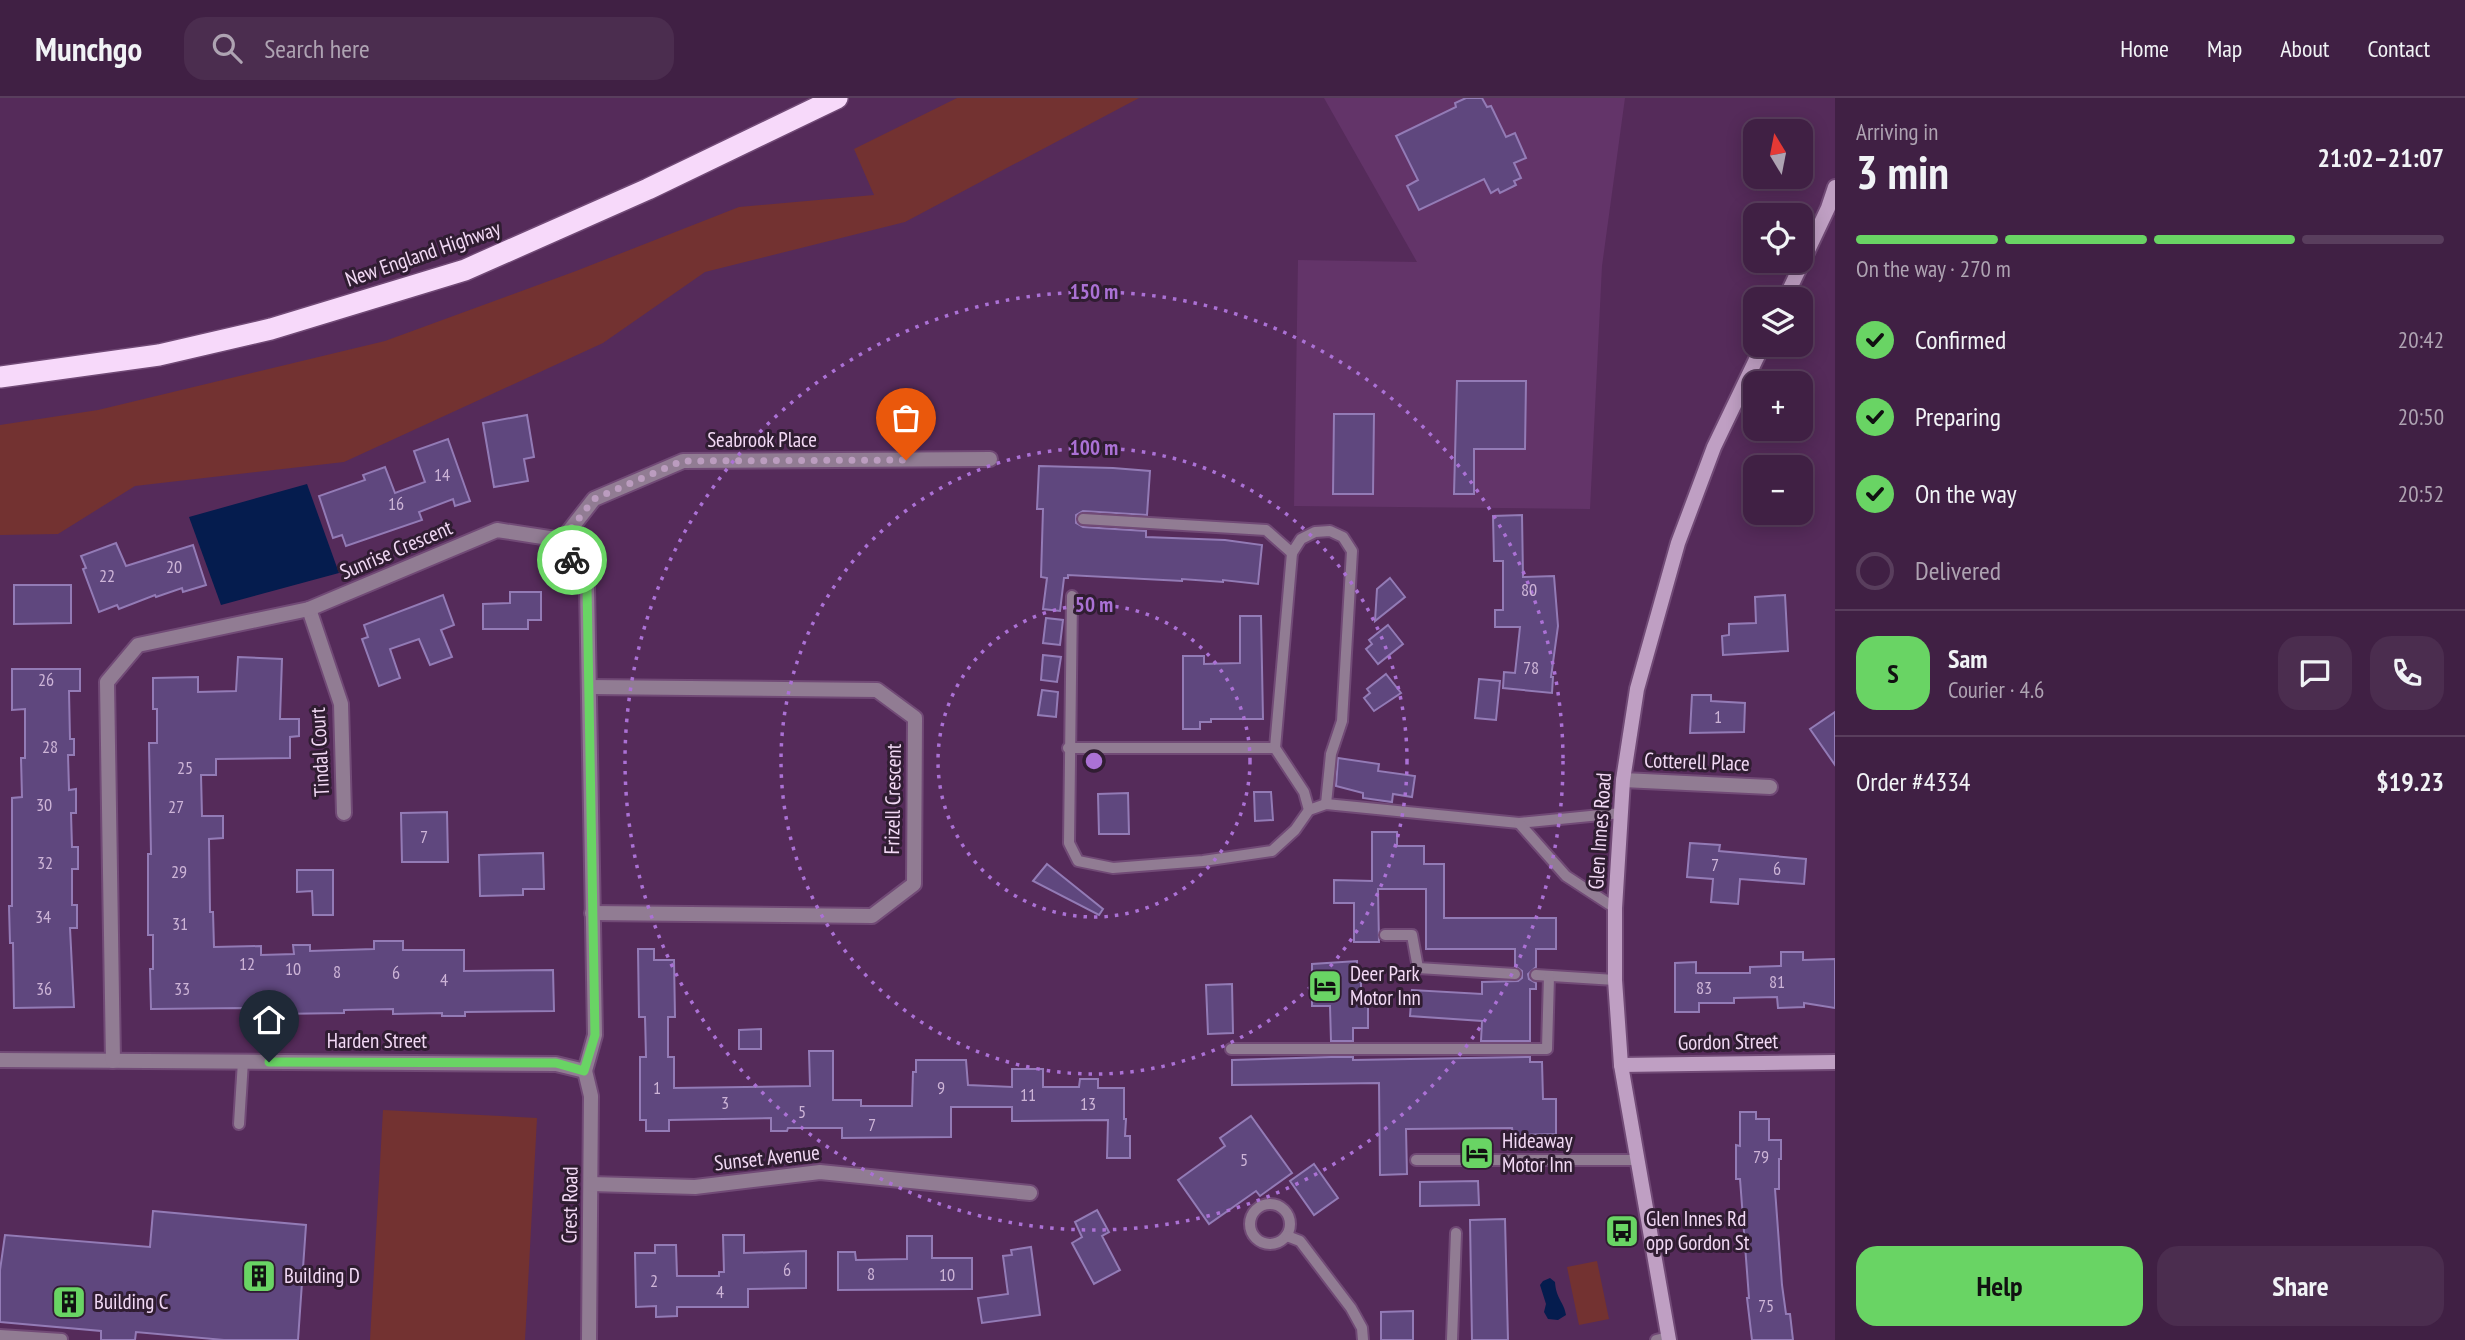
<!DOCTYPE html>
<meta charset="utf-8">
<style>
:root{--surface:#402044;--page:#4b2d4f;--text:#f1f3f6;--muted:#aea3b2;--line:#593e5d;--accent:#69d464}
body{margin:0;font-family:"PT Sans Narrow",sans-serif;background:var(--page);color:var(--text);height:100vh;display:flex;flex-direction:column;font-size:26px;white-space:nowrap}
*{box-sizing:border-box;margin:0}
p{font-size:23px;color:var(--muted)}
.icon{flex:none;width:38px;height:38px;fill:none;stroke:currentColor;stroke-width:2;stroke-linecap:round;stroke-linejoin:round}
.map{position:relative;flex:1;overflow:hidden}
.details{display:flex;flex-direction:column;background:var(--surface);width:630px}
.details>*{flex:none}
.needle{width:46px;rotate:350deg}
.fabs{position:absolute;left:1743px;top:21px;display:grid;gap:14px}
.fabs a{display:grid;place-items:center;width:70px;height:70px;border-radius:14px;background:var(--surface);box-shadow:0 4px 18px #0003,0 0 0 2px var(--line);font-size:35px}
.pin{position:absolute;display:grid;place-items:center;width:60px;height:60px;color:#fff;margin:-72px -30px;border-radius:50% 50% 50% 0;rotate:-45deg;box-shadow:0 0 7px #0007}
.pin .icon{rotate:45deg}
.courier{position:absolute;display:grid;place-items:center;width:70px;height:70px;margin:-35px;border:5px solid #69d464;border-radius:50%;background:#fff;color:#222;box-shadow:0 2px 9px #0007}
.headline em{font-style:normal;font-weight:700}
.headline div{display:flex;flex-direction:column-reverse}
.headline{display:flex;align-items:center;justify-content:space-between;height:119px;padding:0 21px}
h1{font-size:46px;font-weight:700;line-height:52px}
.bar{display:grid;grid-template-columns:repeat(4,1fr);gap:10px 7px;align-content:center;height:84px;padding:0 21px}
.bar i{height:9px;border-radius:5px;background:var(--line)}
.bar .current{background:var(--accent)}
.bar p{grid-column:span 4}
.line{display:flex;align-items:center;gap:18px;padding:0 21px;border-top:2px solid var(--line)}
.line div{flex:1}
.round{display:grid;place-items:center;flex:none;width:74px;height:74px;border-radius:21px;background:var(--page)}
ol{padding:0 21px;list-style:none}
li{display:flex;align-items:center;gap:21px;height:77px}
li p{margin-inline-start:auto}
li .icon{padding:7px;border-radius:50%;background:var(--accent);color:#111;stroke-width:4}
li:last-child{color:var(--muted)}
li i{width:38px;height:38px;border:4px solid var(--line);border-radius:50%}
.primary-button{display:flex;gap:14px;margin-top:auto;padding:14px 21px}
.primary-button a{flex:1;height:80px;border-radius:21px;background:var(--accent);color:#111;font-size:28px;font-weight:700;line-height:80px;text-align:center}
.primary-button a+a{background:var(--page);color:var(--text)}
header{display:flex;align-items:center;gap:42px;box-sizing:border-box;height:98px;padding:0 35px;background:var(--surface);border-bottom:2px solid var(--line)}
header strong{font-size:33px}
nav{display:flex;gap:38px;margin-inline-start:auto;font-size:24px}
.search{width:490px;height:63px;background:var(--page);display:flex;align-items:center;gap:18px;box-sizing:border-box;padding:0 24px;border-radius:21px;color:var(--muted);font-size:26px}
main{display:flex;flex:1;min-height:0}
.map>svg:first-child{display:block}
.built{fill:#633469}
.green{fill:#733231}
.water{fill:#051c4e}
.building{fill:#5f477e;stroke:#937bb6;stroke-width:2}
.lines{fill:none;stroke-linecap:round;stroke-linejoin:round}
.lane-casing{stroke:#714a76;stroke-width:14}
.street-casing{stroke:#714a76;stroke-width:18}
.secondary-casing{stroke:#714a76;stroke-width:18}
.highway-casing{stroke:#714a76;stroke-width:24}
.lane{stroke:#917c93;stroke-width:10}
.street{stroke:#917c93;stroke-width:14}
.secondary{stroke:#bf9fc3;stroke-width:14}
.highway{stroke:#f7d9fa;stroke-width:21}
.done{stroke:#bb9cbf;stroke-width:7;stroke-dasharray:0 12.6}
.route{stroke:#69d464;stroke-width:9}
.ring{fill:none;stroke:#ab71d5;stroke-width:3.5;stroke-dasharray:3.5 7}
.labels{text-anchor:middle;stroke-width:6;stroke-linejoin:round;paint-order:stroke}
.number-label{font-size:18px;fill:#cdb4d7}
.street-label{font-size:21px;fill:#f2d9f5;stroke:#301d32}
.poi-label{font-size:21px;fill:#f2d9f5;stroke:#301d32;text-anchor:start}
.centre{fill:#ab71d5;stroke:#301d32;stroke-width:3.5}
.ring-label{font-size:21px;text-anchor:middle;font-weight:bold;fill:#ab71d5;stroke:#301d32;stroke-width:6;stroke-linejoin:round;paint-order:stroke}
</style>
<header>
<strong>Munchgo</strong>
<div class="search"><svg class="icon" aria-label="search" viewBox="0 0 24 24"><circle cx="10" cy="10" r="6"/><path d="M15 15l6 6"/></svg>Search here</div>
<nav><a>Home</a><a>Map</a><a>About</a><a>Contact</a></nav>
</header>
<main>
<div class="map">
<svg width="1835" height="1242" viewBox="0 0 1835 1242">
<rect width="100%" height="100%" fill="#552b5a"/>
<polygon class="built" points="1324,0 1625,0 1602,168 1590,411 1294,408 1298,162 1417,164"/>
<g class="green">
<polygon points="957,0 1139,0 905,124 705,174 603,245 344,364 135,388 58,436 0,437 0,327 98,312 385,243 576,173 739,109 874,97 854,51"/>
<polygon points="383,1012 537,1020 525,1242 370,1242"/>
<polygon points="1597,1163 1609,1221 1579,1227 1567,1169"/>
</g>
<g class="water">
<polygon points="307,386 339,475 221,507 189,419"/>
<path d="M1550,1180L1555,1184C1556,1201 1564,1204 1566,1217L1558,1222L1548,1221L1544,1214L1546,1206L1540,1187L1543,1183Z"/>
</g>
<g class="building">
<polygon points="1466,0 1482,0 1487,9 1491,8 1506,39 1515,35 1526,60 1514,65 1521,80 1514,83 1516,87 1500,95 1498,91 1491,95 1484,81 1419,112 1407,88 1418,82 1396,38 1456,9 1455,5"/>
<polygon points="1457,283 1526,283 1525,351 1474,351 1474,396 1454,396"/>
<polygon points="1334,316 1374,316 1373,396 1333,396"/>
<polygon points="527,317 534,359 524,361 528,383 494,389 483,325"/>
<polygon points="448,341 470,403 455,408 453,401 419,414 422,422 346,448 342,437 333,440 319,398 365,382 363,377 385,369 395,395 425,384 414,353"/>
<polygon points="1039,368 1113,370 1150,373 1147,417 1083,413 1076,417 1076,425 1083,429 1146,433 1146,439 1225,442 1262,447 1258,486 1223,482 1223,484 1182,481 1182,483 1068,477 1068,480 1064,480 1060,513 1043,511 1047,480 1041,479 1043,411 1037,411"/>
<polygon points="1522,417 1523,479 1554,478 1558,528 1551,579 1553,579 1552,595 1503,590 1504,574 1515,575 1520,529 1495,529 1495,512 1503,512 1503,463 1494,463 1493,418"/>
<polygon points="116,445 126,468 193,447 206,487 183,494 182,490 156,499 155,497 119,511 117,507 99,514 83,471 86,470 81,458"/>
<polygon points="1390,480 1405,499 1375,523 1377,491"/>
<polygon points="14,487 71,487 71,525 14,526"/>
<polygon points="510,494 541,494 541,522 528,522 528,531 483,531 483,506 510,505"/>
<polygon points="443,497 454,527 441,532 452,559 430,567 419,541 390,551 400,580 379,588 362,541 368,539 364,527"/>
<polygon points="1785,497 1788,553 1723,557 1722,538 1729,537 1729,526 1756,525 1755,499"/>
<polygon points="1240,518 1261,518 1263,621 1211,621 1211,624 1200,624 1200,631 1183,631 1183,558 1204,558 1204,566 1240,565"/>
<polygon points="1046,520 1063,522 1060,547 1043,545"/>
<polygon points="1388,527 1403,546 1378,566 1366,551 1372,546 1369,542"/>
<polygon points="1043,557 1061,559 1057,584 1041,582"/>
<polygon points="238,559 282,561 280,621 299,621 299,638 290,639 290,660 216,661 216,677 201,677 202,718 223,718 223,740 209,741 210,814 213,814 214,849 261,848 261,857 294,856 293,847 310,847 310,853 374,851 374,843 403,843 403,852 464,852 464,873 553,872 554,913 465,914 465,918 442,918 442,915 393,916 393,911 344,912 344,915 276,916 242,916 242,910 151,911 150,871 153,871 153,837 148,837 148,756 151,756 149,645 157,645 157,611 153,611 153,580 198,579 198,594 236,593"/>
<polygon points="12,571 80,571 80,593 69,593 70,641 74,641 74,657 68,657 69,692 76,691 76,715 71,715 72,749 78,749 78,771 72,771 72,807 77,807 77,830 70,830 74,909 14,910 13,845 10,845 9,808 12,808 12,700 22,699 21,660 25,660 25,611 12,612"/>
<polygon points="1386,576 1401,595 1374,613 1364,600 1370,595 1367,591"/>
<polygon points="1479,581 1500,583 1496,622 1475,620"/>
<polygon points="1042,592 1058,594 1056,619 1038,617"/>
<polygon points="1692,597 1711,597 1711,603 1745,605 1744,634 1690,635"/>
<polygon points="1835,614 1835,667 1810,631"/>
<polygon points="1338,660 1379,666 1378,673 1415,678 1412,699 1393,696 1392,704 1363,700 1363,695 1336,688"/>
<polygon points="1254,694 1271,694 1273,722 1255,723"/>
<polygon points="1128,695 1129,736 1099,736 1098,696"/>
<polygon points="447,714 448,764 402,764 401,715"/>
<polygon points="1372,734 1397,734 1397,748 1424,748 1424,766 1444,766 1444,820 1556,820 1556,851 1536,851 1536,869 1528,876 1529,881 1536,885 1536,891 1530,891 1530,943 1481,943 1482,923 1410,918 1412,892 1482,896 1482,884 1518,883 1522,880 1522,873 1515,868 1515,851 1426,851 1426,791 1378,791 1379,844 1354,844 1354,805 1334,805 1334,782 1372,783"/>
<polygon points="1690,745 1720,747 1719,753 1806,761 1804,786 1740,781 1738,806 1711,804 1713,781 1687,779"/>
<polygon points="543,755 544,791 523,791 523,797 480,798 479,757"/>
<polygon points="1047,766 1103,811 1099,817 1033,783"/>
<polygon points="297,772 333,772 333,817 313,817 312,793 297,794"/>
<polygon points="638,851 654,851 654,862 674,862 675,919 668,919 668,959 674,959 674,990 810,988 809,953 833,953 833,1002 861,1002 861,1008 912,1008 913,974 916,974 916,962 966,962 968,987 1012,989 1012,971 1043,971 1043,989 1079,989 1080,981 1098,981 1098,990 1124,990 1124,1021 1126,1021 1125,1038 1130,1038 1130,1060 1107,1060 1108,1022 1012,1023 1012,1009 951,1009 951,1039 842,1040 842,1030 788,1030 787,1033 771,1033 771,1020 669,1022 669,1033 646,1033 646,1022 640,1022 640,959 646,959 645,919 639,919"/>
<polygon points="1781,854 1803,854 1803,862 1835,861 1835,910 1804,905 1804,909 1778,910 1777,899 1734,900 1734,905 1699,905 1699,914 1675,914 1675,865 1696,864 1696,875 1750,875 1750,869 1781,868"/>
<polygon points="1357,863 1357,884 1361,884 1361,905 1368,904 1368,930 1353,930 1353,943 1331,943 1330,908 1312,908 1312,866"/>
<polygon points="1232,886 1233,935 1208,936 1206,887"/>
<polygon points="761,931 761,951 739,951 739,932"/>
<polygon points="1331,959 1353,959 1353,962 1530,959 1530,964 1542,964 1543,1001 1556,1001 1556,1036 1513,1037 1512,1030 1406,1031 1407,1076 1380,1077 1379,985 1232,987 1232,962"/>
<polygon points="1740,1014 1756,1014 1756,1021 1769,1021 1769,1042 1781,1042 1781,1061 1779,1061 1779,1091 1775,1091 1782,1187 1786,1216 1790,1216 1793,1242 1752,1242 1747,1200 1749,1200 1740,1081 1736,1081 1736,1047 1740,1048"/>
<polygon points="1251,1018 1292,1075 1260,1098 1256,1093 1209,1126 1178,1082 1225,1048 1220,1040"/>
<polygon points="1314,1066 1338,1100 1314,1117 1290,1083"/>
<polygon points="1478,1083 1479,1107 1420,1108 1420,1084"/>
<polygon points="1097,1112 1109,1134 1102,1138 1120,1172 1094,1186 1072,1145 1082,1139 1075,1124"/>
<polygon points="153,1113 306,1127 298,1242 224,1242 136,1234 135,1242 101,1242 101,1233 0,1224 0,1172 5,1137 150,1149"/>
<polygon points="1505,1121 1508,1242 1472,1242 1470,1122"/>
<polygon points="723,1137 744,1137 744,1155 806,1153 806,1190 748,1191 748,1209 677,1209 677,1218 656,1219 656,1208 636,1209 635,1155 655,1155 655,1147 676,1147 677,1178 719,1178 719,1174 724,1174"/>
<polygon points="907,1138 932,1138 932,1160 972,1160 972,1191 838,1192 838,1154 855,1154 856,1162 907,1161"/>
<polygon points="1031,1149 1040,1217 982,1225 978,1200 1008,1196 1003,1158 1012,1157 1011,1152"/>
<polygon points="1413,1213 1413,1242 1381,1242 1381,1214"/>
</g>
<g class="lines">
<g class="lane-casing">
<g id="lane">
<polyline points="1083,421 1266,432 1292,455 1301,441 1315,434 1330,433 1343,439 1352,453 1342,623 1331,656 1326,706"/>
<polyline points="1072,498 1069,745 1078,763 1113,770 1203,763 1272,753 1295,732 1309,712 1326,706 1519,725 1621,715"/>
<polyline points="1068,650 1275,650 1304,694 1309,712"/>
<polyline points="1275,650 1292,455"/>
<polyline points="1519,725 1566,778 1615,810"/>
<polyline points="1385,837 1412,837 1418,870 1515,876"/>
<polyline points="1536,877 1615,882"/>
<polyline points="1231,951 1547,951 1549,878"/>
<polyline points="239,1026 243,963"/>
<polyline points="1416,1062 1636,1062"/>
<circle cx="1270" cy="1126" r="20"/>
<polyline points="1287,1138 1300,1143 1351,1210 1362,1230 1363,1242"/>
<polyline points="0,1237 62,1241"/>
<polyline points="1452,1242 1456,1135"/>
<polyline points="1656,1242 1668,1239"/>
</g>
</g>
<g class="street-casing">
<g id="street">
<polyline points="562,442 594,401 683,363 990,361"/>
<polyline points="309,511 341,606 344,715"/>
<polyline points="589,589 877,592 915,620 914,786 872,818 592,815"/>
<polyline points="1623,682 1770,689"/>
<polyline points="0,962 556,966 585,973"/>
<polyline points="113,963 107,584 138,547 309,511 497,432 562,442 587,488 595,937 585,973"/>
<polyline points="585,973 591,998 589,1242"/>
<polyline points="591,1086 695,1089 820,1074 1030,1095"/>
</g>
</g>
<g class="secondary-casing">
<g id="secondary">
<polyline points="1785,201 1828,110 1835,89"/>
<polyline points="1621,967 1835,964"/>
<polyline points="1669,1242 1621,967 1615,882 1615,810 1623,682 1637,591 1678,445 1714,349 1763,247"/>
</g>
</g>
<g class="highway-casing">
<polyline id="highway" points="0,279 159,257 271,231 465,172 648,91 837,0"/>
</g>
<use href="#lane" class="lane"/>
<use href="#street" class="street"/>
<use href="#secondary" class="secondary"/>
<use href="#highway" class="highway"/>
</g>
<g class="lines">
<polyline class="done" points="572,462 562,442 594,401 682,363 906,362"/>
<polyline class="route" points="269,964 556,965 584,973 595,937 587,488 572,462"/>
</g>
<g class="ring">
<circle cx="1094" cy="663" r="156"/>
<circle cx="1094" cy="663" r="313"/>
<circle cx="1094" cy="663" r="469"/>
</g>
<defs>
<g id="hotel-square" transform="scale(1.75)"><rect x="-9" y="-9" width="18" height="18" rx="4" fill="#69d464" stroke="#301d32"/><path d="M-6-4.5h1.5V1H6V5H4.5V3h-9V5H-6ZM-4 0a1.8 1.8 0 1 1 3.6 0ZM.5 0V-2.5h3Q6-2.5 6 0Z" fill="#111"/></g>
<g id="bus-square" transform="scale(1.75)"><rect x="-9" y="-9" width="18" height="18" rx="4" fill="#69d464" stroke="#301d32"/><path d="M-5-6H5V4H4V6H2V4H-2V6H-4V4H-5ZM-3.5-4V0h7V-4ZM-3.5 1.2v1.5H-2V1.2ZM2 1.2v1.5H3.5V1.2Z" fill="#111"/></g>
<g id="building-square" transform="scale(1.75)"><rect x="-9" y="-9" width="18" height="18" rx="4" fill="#69d464" stroke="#301d32"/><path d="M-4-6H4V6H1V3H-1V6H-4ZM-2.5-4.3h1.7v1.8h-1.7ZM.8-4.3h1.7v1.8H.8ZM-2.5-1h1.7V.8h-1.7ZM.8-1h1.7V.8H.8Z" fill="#111"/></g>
</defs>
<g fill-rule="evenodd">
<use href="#hotel-square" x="1325" y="888"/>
<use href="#hotel-square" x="1477" y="1055"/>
<use href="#bus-square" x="1622" y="1133"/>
<use href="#building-square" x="259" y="1178"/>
<use href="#building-square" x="69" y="1204"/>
</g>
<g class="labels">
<g class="number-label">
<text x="442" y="383">14</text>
<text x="396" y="412">16</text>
<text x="174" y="475">20</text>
<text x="107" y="484">22</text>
<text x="1529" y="498">80</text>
<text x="1531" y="576">78</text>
<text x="46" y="588">26</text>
<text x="1718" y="625">1</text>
<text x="50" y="655">28</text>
<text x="185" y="676">25</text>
<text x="44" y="713">30</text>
<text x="176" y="715">27</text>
<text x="424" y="745">7</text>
<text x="45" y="771">32</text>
<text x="1715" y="773">7</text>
<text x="1777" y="777">6</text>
<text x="179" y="780">29</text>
<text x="43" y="825">34</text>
<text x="180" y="832">31</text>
<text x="247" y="872">12</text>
<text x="293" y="877">10</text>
<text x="337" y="880">8</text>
<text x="396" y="881">6</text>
<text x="444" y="888">4</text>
<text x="1777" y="890">81</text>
<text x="1704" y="896">83</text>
<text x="44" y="897">36</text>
<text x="182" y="897">33</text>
<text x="657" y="996">1</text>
<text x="941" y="996">9</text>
<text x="1028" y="1003">11</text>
<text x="725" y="1011">3</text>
<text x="1088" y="1012">13</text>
<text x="802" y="1020">5</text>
<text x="872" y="1033">7</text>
<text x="1761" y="1065">79</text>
<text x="1244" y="1068">5</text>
<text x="787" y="1178">6</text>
<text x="871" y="1182">8</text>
<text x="947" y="1183">10</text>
<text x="654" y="1189">2</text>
<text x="720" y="1200">4</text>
<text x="1766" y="1214">75</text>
</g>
<g class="street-label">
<text transform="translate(423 156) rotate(-19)" y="7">New England Highway</text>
<text x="762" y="349">Seabrook Place</text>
<text transform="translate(396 452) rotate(-23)" y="7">Sunrise Crescent</text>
<text transform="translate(320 654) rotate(-93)" y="7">Tindal Court</text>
<text transform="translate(1697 664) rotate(2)" y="7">Cotterell Place</text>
<text transform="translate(893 701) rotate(-89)" y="7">Frizell Crescent</text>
<text transform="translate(1600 733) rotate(-86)" y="7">Glen Innes Road</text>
<text x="377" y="950">Harden Street</text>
<text transform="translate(1728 944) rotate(-1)" y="7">Gordon Street</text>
<text transform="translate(767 1060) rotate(-6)" y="7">Sunset Avenue</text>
<text transform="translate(570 1107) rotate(-89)" y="7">Crest Road</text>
</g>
<g class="poi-label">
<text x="1350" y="883">Deer Park<tspan x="1350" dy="24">Motor Inn</tspan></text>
<text x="1502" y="1050">Hideaway<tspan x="1502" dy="24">Motor Inn</tspan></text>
<text x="1646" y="1128">Glen Innes Rd<tspan x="1646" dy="24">opp Gordon St</tspan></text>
<text x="284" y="1185">Building D</text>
<text x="94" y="1211">Building C</text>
</g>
</g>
<circle cx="1094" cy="663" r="10" class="centre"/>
<g class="ring-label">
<text x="1094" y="201">150 m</text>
<text x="1094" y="357">100 m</text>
<text x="1094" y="514">50 m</text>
</g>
</svg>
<div class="fabs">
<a><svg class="needle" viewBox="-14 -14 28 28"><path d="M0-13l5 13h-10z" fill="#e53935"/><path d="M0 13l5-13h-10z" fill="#aea3b2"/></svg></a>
<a><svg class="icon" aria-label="locate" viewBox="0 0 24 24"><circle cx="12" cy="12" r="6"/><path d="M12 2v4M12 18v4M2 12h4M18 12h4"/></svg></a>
<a><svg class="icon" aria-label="layers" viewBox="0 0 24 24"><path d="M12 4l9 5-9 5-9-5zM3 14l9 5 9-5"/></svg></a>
<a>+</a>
<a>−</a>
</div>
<div class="pin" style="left:906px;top:362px;background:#ea580c"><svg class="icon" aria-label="bag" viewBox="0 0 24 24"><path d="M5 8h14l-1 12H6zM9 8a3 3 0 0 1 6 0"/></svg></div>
<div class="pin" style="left:269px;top:964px;background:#1f2937"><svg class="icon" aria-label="home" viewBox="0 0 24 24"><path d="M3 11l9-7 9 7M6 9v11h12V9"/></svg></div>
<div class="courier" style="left:572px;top:462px"><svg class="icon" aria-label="bike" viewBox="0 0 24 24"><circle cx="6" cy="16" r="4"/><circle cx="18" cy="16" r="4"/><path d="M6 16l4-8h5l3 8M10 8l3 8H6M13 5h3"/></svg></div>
</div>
<section class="details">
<div class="headline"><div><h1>3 min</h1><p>Arriving in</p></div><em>21:02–21:07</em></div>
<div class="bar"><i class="current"></i><i class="current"></i><i class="current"></i><i></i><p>On the way · 270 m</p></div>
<ol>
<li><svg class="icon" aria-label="check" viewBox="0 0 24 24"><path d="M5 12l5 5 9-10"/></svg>Confirmed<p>20:42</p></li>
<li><svg class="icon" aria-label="check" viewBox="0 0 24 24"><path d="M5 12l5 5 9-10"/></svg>Preparing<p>20:50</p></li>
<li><svg class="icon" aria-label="check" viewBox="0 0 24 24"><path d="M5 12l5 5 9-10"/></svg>On the way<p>20:52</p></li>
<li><i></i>Delivered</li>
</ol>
<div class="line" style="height:126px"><b class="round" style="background:var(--accent);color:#111">S</b><div><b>Sam</b><p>Courier · 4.6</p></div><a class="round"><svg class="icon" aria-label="chat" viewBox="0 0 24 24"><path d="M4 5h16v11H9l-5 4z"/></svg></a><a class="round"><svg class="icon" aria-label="phone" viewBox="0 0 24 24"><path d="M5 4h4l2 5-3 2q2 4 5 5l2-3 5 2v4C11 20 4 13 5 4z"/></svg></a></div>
<div class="line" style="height:91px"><div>Order #4334</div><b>$19.23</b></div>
<div class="primary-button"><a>Help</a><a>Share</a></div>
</section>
</main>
